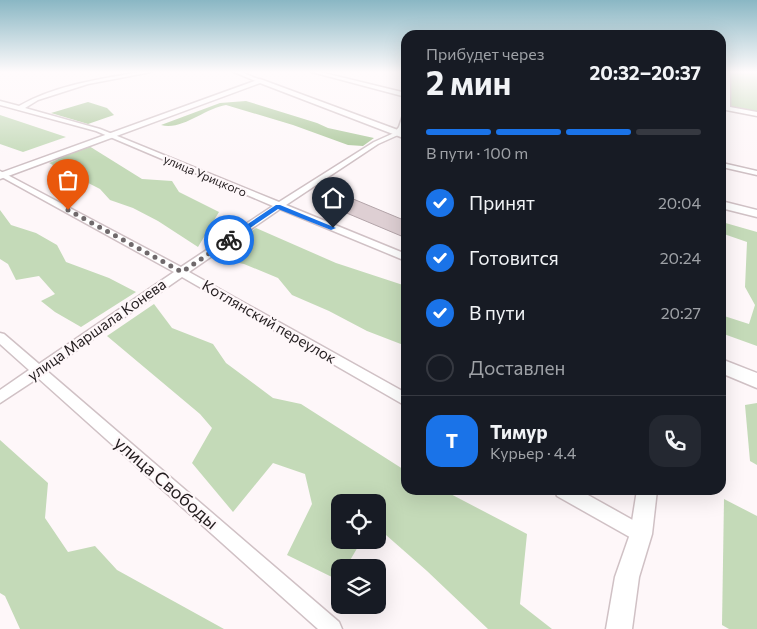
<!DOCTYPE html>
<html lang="ru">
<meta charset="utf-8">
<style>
:root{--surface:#171b24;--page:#242831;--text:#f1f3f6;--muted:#9ea1a6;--line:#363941;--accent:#1a73e8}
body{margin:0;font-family:Commissioner,sans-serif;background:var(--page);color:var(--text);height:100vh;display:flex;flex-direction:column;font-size:19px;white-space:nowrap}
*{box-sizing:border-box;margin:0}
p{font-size:16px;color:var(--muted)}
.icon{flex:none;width:28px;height:28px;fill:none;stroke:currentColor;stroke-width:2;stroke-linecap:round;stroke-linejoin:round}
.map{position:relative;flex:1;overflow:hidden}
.panel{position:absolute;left:401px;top:30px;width:325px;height:465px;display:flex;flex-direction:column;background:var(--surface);border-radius:15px;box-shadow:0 5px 20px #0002}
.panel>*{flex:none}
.fabs{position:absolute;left:331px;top:494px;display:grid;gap:10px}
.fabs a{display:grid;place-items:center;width:55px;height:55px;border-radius:10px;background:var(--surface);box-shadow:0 5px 20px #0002;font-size:25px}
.pin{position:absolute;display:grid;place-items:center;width:42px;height:42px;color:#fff;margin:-51px -21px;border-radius:50% 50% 50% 0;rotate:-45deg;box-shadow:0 0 5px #0007}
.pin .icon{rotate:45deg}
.courier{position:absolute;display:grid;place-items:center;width:50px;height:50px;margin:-25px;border:4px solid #1a73e8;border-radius:50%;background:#fff;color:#222;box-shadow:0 1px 6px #0007}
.summary em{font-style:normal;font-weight:700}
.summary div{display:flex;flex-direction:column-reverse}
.summary{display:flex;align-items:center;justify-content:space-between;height:85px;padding:0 25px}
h1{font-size:32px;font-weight:700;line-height:38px}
.bar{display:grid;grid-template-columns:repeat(4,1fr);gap:8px 5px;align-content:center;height:60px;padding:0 25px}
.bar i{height:6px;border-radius:4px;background:var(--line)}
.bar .active{background:var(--accent)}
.bar p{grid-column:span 4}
.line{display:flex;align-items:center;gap:12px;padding:0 25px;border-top:1px solid var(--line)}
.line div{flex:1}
.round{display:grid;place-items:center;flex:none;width:52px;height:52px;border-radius:15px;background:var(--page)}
ol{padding:0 25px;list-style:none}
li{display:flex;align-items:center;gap:15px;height:55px}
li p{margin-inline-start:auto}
li .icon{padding:5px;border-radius:50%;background:var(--accent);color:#fff;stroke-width:4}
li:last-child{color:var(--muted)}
li i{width:28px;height:28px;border:2px solid var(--line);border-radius:50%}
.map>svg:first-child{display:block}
.green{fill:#c4dab8}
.forest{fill:#a9c798}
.building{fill:#decfd3;stroke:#b3a4a9}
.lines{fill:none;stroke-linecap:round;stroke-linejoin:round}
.minor-casing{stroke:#d0c1c5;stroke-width:3}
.tertiary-casing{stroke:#d0c1c5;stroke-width:3}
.minor{fill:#fff;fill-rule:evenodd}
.tertiary{fill:#fff;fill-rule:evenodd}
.route{fill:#1a73e8}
.done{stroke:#6f696b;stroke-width:5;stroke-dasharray:0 9}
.labels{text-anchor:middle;stroke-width:4.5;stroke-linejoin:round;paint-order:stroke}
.far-street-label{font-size:12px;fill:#221c1e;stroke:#fef7f9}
.street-label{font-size:15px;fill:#221c1e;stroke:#fef7f9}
.near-street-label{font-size:18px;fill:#221c1e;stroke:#fef7f9}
</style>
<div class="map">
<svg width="757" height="629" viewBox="0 0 757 629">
<rect width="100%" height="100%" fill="#fef7f9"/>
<g class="green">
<polygon points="721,72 757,72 757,112 724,106 721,103"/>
<polygon points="0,115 66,137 23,152 0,144"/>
<polygon points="89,146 142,179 172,181 179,192 219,212 198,247 158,221 133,208 110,200 100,189 49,163"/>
<polygon points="0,210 11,225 36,233 57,245 66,262 109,278 136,292 81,327 55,312 41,301 55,294 39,276 16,280 8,264 0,259"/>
<polygon points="722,222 757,232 757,346 721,333 721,315 749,324 755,305 745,287 747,242 721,233"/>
<polygon points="256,228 336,263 406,286 406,346 367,331 329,311 292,295 278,278 244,264 215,258"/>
<polygon points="154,304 172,328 213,344 226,363 273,398 301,404 406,471 406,490 443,490 527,534 520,604 552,629 488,629 427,571 378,528 378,502 340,502 340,540 362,540 346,567 340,568 338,580 287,555 312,504 305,474 273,463 233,512 192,463 212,428 200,414 107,336"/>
<polygon points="757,403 757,465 750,461 745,405"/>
<polygon points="0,440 48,483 45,518 68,552 95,546 117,570 224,629 20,629 5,596 0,593"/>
<polygon points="724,499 757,516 757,629 729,629 722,625"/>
</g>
<g class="forest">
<path d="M246,101L317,123L328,128L374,138L363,146L348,145L293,125L226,105C205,108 182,131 161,125L220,103Z"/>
<polygon points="88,102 107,108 114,115 88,124 51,113"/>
</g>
<polygon class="building" points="334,191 406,221 406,238 318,201"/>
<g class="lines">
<g class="minor-casing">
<g id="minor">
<path d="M141,72H151L88,84L38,100L25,108L100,129L279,202L374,142L394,133L399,127L403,115L406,113L405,127L398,135L378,144L286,205L406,254V261L280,209L189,272L406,393V406L182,277L47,371L339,622L342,629H318L38,378L0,403V390L29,370L0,344V333L4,334L39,364L174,272L0,176V171L181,267L273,206L96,131L0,105V101L19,106C56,85 100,79 141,72Z"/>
<polygon points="234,72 241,72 263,81 258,82"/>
<polygon points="312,72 320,72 406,93 406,97"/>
<polygon points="725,72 730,72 730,107 757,112 757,116 721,109 721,105 724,106"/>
<polygon points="722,163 757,171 757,175 722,167"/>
<polygon points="555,490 579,490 647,528 649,534 647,540 641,542 635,540 557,496"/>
</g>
</g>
<g class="tertiary-casing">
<g id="tertiary">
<polygon points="260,79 406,133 406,139 260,83 0,179 0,173"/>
<polygon points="721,201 757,210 757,217 721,208"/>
<polygon points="721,359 757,373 757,388 721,373"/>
<polygon points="637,490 657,490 652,534 639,577 632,629 606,629 615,577 630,534"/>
</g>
</g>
<use href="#minor" class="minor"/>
<use href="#tertiary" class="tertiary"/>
</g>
<linearGradient id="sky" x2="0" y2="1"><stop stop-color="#8ab7c4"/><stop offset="0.45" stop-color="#fffbfc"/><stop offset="1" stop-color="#fffbfc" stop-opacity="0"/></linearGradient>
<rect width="757" height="160" fill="url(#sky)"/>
<polygon class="route" points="276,205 280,205 336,228 331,230 278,209 231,241 227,241 227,238"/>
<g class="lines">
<polyline class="done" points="68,210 182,272 229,240"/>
</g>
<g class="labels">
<g class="far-street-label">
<text transform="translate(205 176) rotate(23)" y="4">улица Урицкого</text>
</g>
<g class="street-label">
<text transform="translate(269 322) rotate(30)" y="5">Котлянский переулок</text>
<text transform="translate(97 330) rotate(-35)" y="5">улица Маршала Конева</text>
</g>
<g class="near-street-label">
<text transform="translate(166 483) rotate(41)" y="6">улица Свободы</text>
</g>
</g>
</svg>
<div class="fabs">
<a><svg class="icon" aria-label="locate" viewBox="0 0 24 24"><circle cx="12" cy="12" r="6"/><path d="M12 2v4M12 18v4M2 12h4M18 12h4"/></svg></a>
<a><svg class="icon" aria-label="layers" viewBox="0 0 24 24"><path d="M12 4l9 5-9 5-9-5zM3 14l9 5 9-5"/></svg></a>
</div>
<div class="pin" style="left:68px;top:210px;background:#ea580c"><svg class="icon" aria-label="bag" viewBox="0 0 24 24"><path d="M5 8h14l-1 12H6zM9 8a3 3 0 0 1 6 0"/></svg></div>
<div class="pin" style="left:333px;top:228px;background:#1f2937"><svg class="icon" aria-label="home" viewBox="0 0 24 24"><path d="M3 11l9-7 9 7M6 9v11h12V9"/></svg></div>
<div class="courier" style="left:229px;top:240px"><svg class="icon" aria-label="bike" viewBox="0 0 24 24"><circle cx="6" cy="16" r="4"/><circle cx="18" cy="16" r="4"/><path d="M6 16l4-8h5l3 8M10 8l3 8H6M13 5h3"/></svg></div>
<section class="panel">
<div class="summary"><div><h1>2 мин</h1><p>Прибудет через</p></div><em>20:32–20:37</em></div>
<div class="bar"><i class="active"></i><i class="active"></i><i class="active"></i><i></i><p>В пути · 100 m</p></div>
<ol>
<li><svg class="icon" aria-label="check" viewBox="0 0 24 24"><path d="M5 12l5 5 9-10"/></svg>Принят<p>20:04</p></li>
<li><svg class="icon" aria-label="check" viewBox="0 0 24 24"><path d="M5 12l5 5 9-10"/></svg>Готовится<p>20:24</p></li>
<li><svg class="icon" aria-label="check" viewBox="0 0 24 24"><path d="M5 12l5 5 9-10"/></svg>В пути<p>20:27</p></li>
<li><i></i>Доставлен</li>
</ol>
<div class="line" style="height:90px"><b class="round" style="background:var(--accent);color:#fff">Т</b><div><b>Тимур</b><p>Курьер · 4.4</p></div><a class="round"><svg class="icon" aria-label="phone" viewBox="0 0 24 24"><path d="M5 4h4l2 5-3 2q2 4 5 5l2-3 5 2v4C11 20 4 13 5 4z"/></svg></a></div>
</section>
</div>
